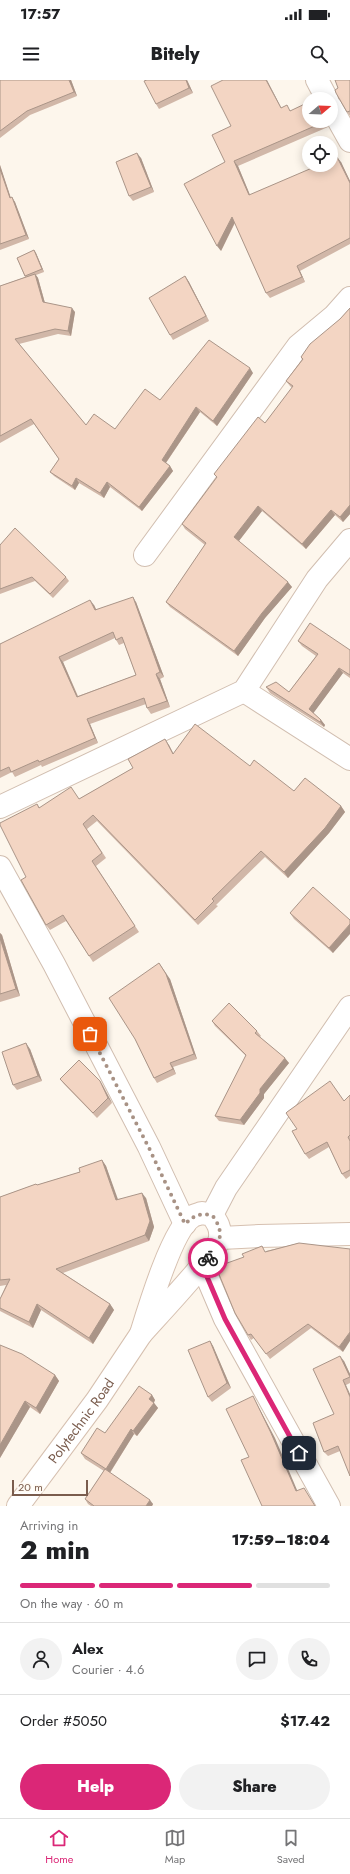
<!DOCTYPE html>
<meta charset="utf-8">
<style>
:root{--surface:#fff;--page:#f2f2f2;--text:#202124;--muted:#757577;--line:#e0e0e0;--accent:#db2777}
body{margin:0;font-family:Jost,sans-serif;background:var(--page);color:var(--text);height:100vh;display:flex;flex-direction:column;font-size:15px;white-space:nowrap}
*{box-sizing:border-box;margin:0}
p{font-size:13px;color:var(--muted)}
.icon{flex:none;width:22px;height:22px;fill:none;stroke:currentColor;stroke-width:2;stroke-linecap:round;stroke-linejoin:round}
.map{position:relative;height:1426px;overflow:hidden}
.panel{display:flex;flex-direction:column;background:var(--surface);flex:1}
.panel>*{flex:none}
.needle{width:26px;rotate:71deg}
.buttons{position:absolute;left:302px;top:12px;display:grid;gap:8px}
.buttons a{display:grid;place-items:center;width:36px;height:36px;border-radius:50%;background:var(--surface);box-shadow:0 2px 10px #0003;font-size:20px}
.scale{position:absolute;left:12px;bottom:10px;width:76px;box-sizing:border-box;padding-left:4px;border:2px solid #7a5c4d;border-top:0;font-size:11px;line-height:14px;white-space:nowrap;color:#7a5c4d;-webkit-text-stroke:3px #fffaf3;paint-order:stroke}
.pin{position:absolute;display:grid;place-items:center;width:34px;height:34px;color:#fff;margin:-17px;border-radius:8px;box-shadow:0 2px 6px #0006}
.courier{position:absolute;display:grid;place-items:center;width:40px;height:40px;margin:-20px;border:3px solid #db2777;border-radius:50%;background:#fff;color:#222;box-shadow:0 1px 5px #0007}
.overview em{font-style:normal;font-weight:800}
.overview div{display:flex;flex-direction:column-reverse}
.overview{display:flex;align-items:center;justify-content:space-between;height:68px;padding:0 20px}
h1{font-size:26px;font-weight:800;line-height:30px}
.bar{display:grid;grid-template-columns:repeat(4,1fr);gap:6px 4px;align-content:center;height:48px;padding:0 20px}
.bar i{height:5px;border-radius:3px;background:var(--line)}
.bar .selected{background:var(--accent)}
.bar p{grid-column:span 4}
.line{display:flex;align-items:center;gap:10px;padding:0 20px;border-top:1px solid var(--line)}
.line div{flex:1}
.round{display:grid;place-items:center;flex:none;width:42px;height:42px;border-radius:21px;background:var(--page)}
.button{display:flex;gap:8px;margin-top:auto;padding:8px 20px}
.button a{flex:1;height:46px;border-radius:24px;background:var(--accent);color:#fff;font-size:16px;font-weight:800;line-height:46px;text-align:center}
.button a+a{background:var(--page);color:var(--text)}
.status{display:flex;justify-content:space-between;align-items:center;height:28px;padding:0 20px;background:var(--surface);direction:ltr}
.status svg{height:11px;fill:currentColor}
header{display:flex;justify-content:space-between;align-items:center;height:52px;padding:0 20px;background:var(--surface);font-size:18px;font-weight:800}
.tabs{display:flex;justify-content:space-around;align-items:center;height:56px;border-top:1px solid var(--line);background:var(--surface);font-size:11px;color:var(--muted)}
.tabs a{display:grid;justify-items:center;gap:2px}
.tabs .selected{color:var(--accent)}
.map>svg:first-child{display:block}
.lines{fill:none;stroke-linecap:round;stroke-linejoin:round}
.street-casing{stroke:#d1beb0;stroke-width:24}
.secondary-casing{stroke:#d6c0b0;stroke-width:24}
.street{stroke:#fff;stroke-width:22}
.secondary{stroke:#fff;stroke-width:22}
.wall{fill:#d1b7a8;fill-rule:evenodd}
.shaded-wall{fill:#aa9588}
.building{fill:#f3d5c3;stroke:#aa9588;fill-rule:evenodd}
.done{stroke:#a89285;stroke-width:4;stroke-dasharray:0 7.2}
.route{stroke:#db2777;stroke-width:5}
.labels{text-anchor:middle;stroke-width:3;stroke-linejoin:round;paint-order:stroke}
.street-label{font-size:14px;fill:#7a5c4d;stroke:#fffaf3}
</style>
<div class="status"><b>17:57</b><svg viewBox="0 0 49 12"><path d="M0 12V9h3v3zM5 12V6h3v6zM10 12V3h3v9zM15 12V0h3v12zM26 1h20v11H26zM47 4h2v5h-2z"/></svg></div>
<header><svg class="icon" aria-label="menu" viewBox="0 0 24 24"><path d="M4 6h16M4 12h16M4 18h16"/></svg>Bitely<svg class="icon" aria-label="search" viewBox="0 0 24 24"><circle cx="10" cy="10" r="6"/><path d="M15 15l6 6"/></svg></header>
<div class="map">
<svg width="350" height="1426" viewBox="0 0 350 1426">
<rect width="100%" height="100%" fill="#fdf6ec"/>
<g class="lines">
<g class="street-casing">
<g id="street">
<polyline points="317,0 327,19"/>
<polyline points="331,27 350,61"/>
<polyline points="145,475 298,266 334,236 350,218"/>
<polyline points="244,611 350,679"/>
<polyline points="0,727 244,611 317,499 350,460"/>
<polyline points="0,787 54,884 149,1067 185,1144"/>
<polyline points="212,1135 226,1108 350,927"/>
<polyline points="202,1185 225,1239 329,1426"/>
</g>
</g>
<g class="secondary-casing">
<g id="secondary">
<path d="M202,1133L212,1135C217,1142 221,1148 220,1157C219,1171 154,1239 141,1254C148,1231 173,1147 193,1136C195,1135 199,1134 202,1133Z"/>
<polyline points="221,1158 259,1156 350,1154"/>
<path id="s1" d="M18,1426L97,1320L141,1254"/>
</g>
</g>
<use href="#street" class="street"/>
<use href="#secondary" class="secondary"/>
</g>
<g class="wall">
<polygon points="0,0 71,0 77,16 30,35 0,58"/>
<polygon points="147,0 187,0 193,13 159,29 156,24"/>
<polygon points="350,0 350,36 347,32"/>
<polygon points="282,28 325,41 328,47 238,86 250,115 341,82 350,101 350,164 300,191 305,202 270,218 266,213 235,143 221,171 225,82"/>
<polygon points="141,78 154,112 133,121 129,116"/>
<polygon points="0,85 11,118 15,122 29,159 0,170"/>
<polygon points="34,170 36,173 44,192 36,195 38,198 45,223 75,232 71,256 58,254 19,264 86,345 115,349 160,320 253,293 217,346 200,332 166,383 170,386 173,391 142,431 110,407 104,418 79,403 75,410 54,396 50,392 59,379 34,344 0,363 0,206 25,197 17,178"/>
<polygon points="185,196 189,202 209,241 173,260 170,255"/>
<polygon points="350,228 350,434 343,442 335,435 306,469 262,431 239,461 292,507 265,538 238,576 170,527 166,522 205,465 185,449 182,444 217,398 214,394 265,343 292,308 290,306 286,301 302,280 301,277 340,239"/>
<polygon points="0,465 66,497 69,501 53,518 35,501 0,514"/>
<path d="M136,522L164,597L160,599L170,627L151,634L147,628L146,624L90,644L98,663L42,687L41,685L15,697L12,692L0,698V564L94,525L96,530ZM115,558L119,565L124,563L136,595L78,616L63,582Z"/>
<polygon points="298,561 350,570 350,598 343,593 313,633 321,640 325,645 324,647 270,613 266,607 289,612 316,576 302,566"/>
<polygon points="169,665 173,673 250,686 294,711 341,726 345,732 329,753 288,798 265,777 216,825 218,826 198,845 97,741 87,749 106,778 96,786 139,852 93,882 66,841 50,850 46,845 26,797 37,724 40,728 79,719 133,688"/>
<polygon points="290,833 350,840 333,873 294,839"/>
<polygon points="0,853 2,855 20,916 0,922"/>
<polygon points="170,899 197,979 173,987 176,994 157,1003 154,998 135,959"/>
<polygon points="212,941 257,951 261,956 260,957 289,983 264,1014 264,1018 244,1045 219,1041 215,1036 246,976 215,946"/>
<polygon points="30,969 42,1001 17,1010 13,1005"/>
<polygon points="60,999 100,1001 103,1006 112,1023 97,1038 64,1004"/>
<polygon points="350,1015 350,1096 346,1099 342,1094 329,1067 309,1079 305,1074 344,1021"/>
<polygon points="102,1080 106,1086 117,1119 146,1118 154,1147 149,1161 63,1193 110,1224 114,1230 93,1264 41,1230 33,1248 0,1231 0,1219 6,1205 0,1206 0,1117 36,1104 37,1105 80,1092"/>
<polygon points="299,1163 343,1272 311,1248 270,1279 254,1258 251,1260 248,1255 266,1171"/>
<polygon points="210,1261 213,1266 231,1308 212,1322 208,1317"/>
<polygon points="0,1265 55,1295 59,1301 40,1334 30,1327 0,1378"/>
<polygon points="344,1281 350,1294 350,1303 346,1305 340,1371 328,1376 324,1372 334,1334"/>
<polygon points="152,1315 155,1320 154,1323 158,1328 137,1356 134,1354 110,1393 153,1424 152,1426 91,1426 88,1424 85,1419 104,1391 85,1379 81,1373 105,1353"/>
</g>
<g class="shaded-wall">
<polygon points="69,0 71,0 77,16 74,12"/>
<polygon points="186,0 187,0 193,13 189,8"/>
<polygon points="266,0 267,0 284,33 281,28"/>
<polygon points="137,73 141,78 154,112 151,107"/>
<polygon points="337,77 341,82 350,101 350,103"/>
<polygon points="234,81 238,86 252,120 249,115"/>
<polygon points="0,85 12,122 10,118 0,89"/>
<polygon points="12,117 15,122 29,159 26,155"/>
<polygon points="232,137 235,142 221,171 217,166"/>
<polygon points="34,170 36,173 44,192 42,189"/>
<polygon points="297,186 300,191 305,202 302,197"/>
<polygon points="35,194 38,198 46,227 43,222"/>
<polygon points="185,196 189,202 209,241 206,236"/>
<polygon points="72,228 75,232 71,256 68,251"/>
<polygon points="250,288 253,293 217,346 213,341"/>
<polygon points="196,327 200,332 165,384 162,380"/>
<polygon points="170,386 173,391 142,431 139,427"/>
<polygon points="76,398 79,403 75,410 72,406"/>
<polygon points="107,402 110,407 104,418 100,413"/>
<polygon points="350,425 350,434 343,442 340,437"/>
<polygon points="258,426 262,431 238,462 234,457"/>
<polygon points="331,430 335,435 306,469 302,464"/>
<polygon points="288,502 292,507 265,538 238,576 234,571 262,533"/>
<polygon points="133,517 136,522 164,597 160,592"/>
<polygon points="90,520 94,525 99,535 95,530"/>
<polygon points="59,577 63,582 80,622 77,617"/>
<polygon points="339,588 343,593 312,635 309,629"/>
<polygon points="156,594 160,599 170,627 167,621"/>
<polygon points="87,639 90,644 98,663 95,658"/>
<polygon points="321,640 325,645 324,647 320,642"/>
<polygon points="165,659 169,665 176,679 173,674"/>
<polygon points="341,726 345,732 329,753 288,798 284,792"/>
<polygon points="350,844 350,854 333,873 329,868"/>
<polygon points="0,853 2,855 20,916 16,909 0,858"/>
<polygon points="159,883 170,899 197,979 194,974"/>
<polygon points="26,963 30,969 42,1001 38,996"/>
<polygon points="285,978 289,983 264,1014 264,1018 244,1045 240,1040 260,1009"/>
<polygon points="170,983 173,987 176,994 173,989"/>
<polygon points="100,1001 103,1006 112,1023 108,1018"/>
<polygon points="102,1080 106,1086 120,1125 116,1120"/>
<polygon points="142,1113 146,1118 154,1147 149,1161 145,1155"/>
<polygon points="37,1224 41,1230 33,1248 29,1242"/>
<polygon points="110,1224 114,1230 93,1264 89,1258"/>
<polygon points="350,1252 350,1261 343,1272 339,1267"/>
<polygon points="210,1261 213,1266 231,1308 227,1303"/>
<polygon points="340,1276 344,1281 350,1294 350,1297"/>
<polygon points="55,1295 59,1301 40,1334 36,1328"/>
<polygon points="343,1300 346,1305 350,1314 350,1317"/>
<polygon points="152,1315 155,1320 153,1324 149,1319"/>
<polygon points="253,1316 256,1322 275,1358 300,1417 296,1411"/>
<polygon points="25,1321 30,1327 0,1378 0,1365"/>
<polygon points="154,1323 158,1328 137,1356 133,1351"/>
<polygon points="131,1349 134,1354 109,1394 106,1389"/>
<polygon points="150,1420 153,1424 152,1426 146,1426"/>
</g>
<g class="building">
<polygon points="0,0 69,0 74,12 27,31 0,51"/>
<polygon points="147,0 186,0 189,8 156,24 144,1"/>
<polygon points="223,0 266,0 281,28 287,25 290,31 309,22 309,41 324,41 324,42 234,81 249,115 319,85 331,85 331,80 337,77 350,103 350,158 297,186 302,197 266,213 232,137 217,166 184,104 225,82 212,55 231,46 211,6"/>
<polygon points="335,0 350,0 350,31 347,32 336,13 335,10 338,8"/>
<polygon points="137,73 151,107 129,116 116,82"/>
<polygon points="0,89 10,118 12,117 26,155 0,164"/>
<polygon points="34,170 42,189 25,196 17,178"/>
<polygon points="35,194 43,222 72,228 68,251 55,249 15,259 86,345 94,334 115,349 145,309 160,320 209,260 250,288 213,341 196,327 162,380 170,386 139,427 107,402 100,413 76,398 72,406 50,392 59,379 31,339 0,356 0,206"/>
<polygon points="185,196 206,236 170,255 149,218"/>
<polygon points="350,228 350,425 340,437 331,430 302,464 258,426 234,457 288,502 262,533 234,571 166,522 206,463 182,444 217,397 214,394 258,337 265,343 293,306 286,301 303,279 301,277 310,264 340,239"/>
<polygon points="15,448 66,497 50,514 32,497 0,509 0,465"/>
<path d="M133,517L160,592L156,594L167,621L147,628L144,618L87,639L95,658L39,682L38,680L11,692L9,687L0,691V564L90,520L95,530ZM113,552L116,560L122,557L136,595L77,617L59,577Z"/>
<polygon points="310,543 350,570 350,595 339,588 309,629 321,640 320,642 266,607 276,602 289,612 318,574 298,561"/>
<polygon points="195,644 250,686 254,680 294,711 305,698 341,726 325,748 284,792 261,771 212,819 214,821 195,840 93,735 83,744 102,773 92,781 135,846 89,876 63,835 46,845 21,800 26,797 0,745 0,743 37,724 39,728 71,707 79,719 133,688 128,679 165,659 173,674"/>
<polygon points="313,807 350,840 350,844 329,868 290,833"/>
<polygon points="0,858 16,909 0,914"/>
<polygon points="159,883 166,894 194,974 170,983 173,989 154,998 135,959 109,918"/>
<polygon points="229,923 257,951 255,953 285,978 260,1009 260,1013 240,1040 215,1036 246,975 212,941"/>
<polygon points="26,963 38,996 13,1005 2,972"/>
<polygon points="79,980 100,1001 108,1018 93,1033 60,999"/>
<polygon points="330,1001 344,1021 350,1015 350,1055 348,1057 350,1061 350,1090 342,1094 327,1062 305,1074 292,1051 297,1049 286,1033 287,1032"/>
<polygon points="102,1080 116,1120 142,1113 150,1141 145,1155 56,1189 110,1224 89,1258 37,1224 29,1242 0,1228 0,1219 10,1199 0,1200 0,1117 36,1104 37,1105 80,1092 79,1088"/>
<polygon points="299,1163 350,1169 350,1252 339,1267 308,1244 266,1274 251,1254 248,1255 235,1233 216,1187 244,1177 242,1174 262,1166 265,1172"/>
<polygon points="210,1261 227,1303 208,1317 188,1270"/>
<polygon points="0,1265 22,1274 55,1295 36,1328 25,1321 0,1365"/>
<polygon points="340,1276 350,1297 343,1300 350,1317 350,1396 338,1366 324,1372 313,1343 334,1334 313,1289"/>
<polygon points="139,1306 152,1315 149,1319 154,1323 133,1351 131,1349 106,1389 81,1373 97,1348 105,1353"/>
<polygon points="253,1316 271,1353 296,1411 304,1408 315,1426 262,1426 241,1380 249,1377 226,1329"/>
<polygon points="105,1389 150,1420 146,1426 94,1426 85,1419"/>
</g>
<g class="lines">
<path class="done" d="M90,954L149,1068L185,1144C194,1135 200,1133 212,1135C225,1152 221,1162 208,1178"/>
<polyline class="route" points="208,1178 202,1185 225,1239 299,1373"/>
</g>
<g class="labels">
<g class="street-label">
<text dy="5" stroke="none"><textPath href="#s1" startOffset="106">Polytechnic Road</textPath></text>
</g>
</g>
</svg>
<div class="buttons">
<a><svg class="needle" viewBox="-14 -14 28 28"><path d="M0-13l5 13h-10z" fill="#e53935"/><path d="M0 13l5-13h-10z" fill="#757577"/></svg></a>
<a><svg class="icon" aria-label="locate" viewBox="0 0 24 24"><circle cx="12" cy="12" r="6"/><path d="M12 2v4M12 18v4M2 12h4M18 12h4"/></svg></a>
</div>
<div class="scale">20 m</div>
<div class="pin" style="left:90px;top:954px;background:#ea580c"><svg class="icon" aria-label="bag" viewBox="0 0 24 24"><path d="M5 8h14l-1 12H6zM9 8a3 3 0 0 1 6 0"/></svg></div>
<div class="pin" style="left:299px;top:1373px;background:#1f2937"><svg class="icon" aria-label="home" viewBox="0 0 24 24"><path d="M3 11l9-7 9 7M6 9v11h12V9"/></svg></div>
<div class="courier" style="left:208px;top:1178px"><svg class="icon" aria-label="bike" viewBox="0 0 24 24"><circle cx="6" cy="16" r="4"/><circle cx="18" cy="16" r="4"/><path d="M6 16l4-8h5l3 8M10 8l3 8H6M13 5h3"/></svg></div>
</div>
<section class="panel">
<div class="overview"><div><h1>2 min</h1><p>Arriving in</p></div><em>17:59–18:04</em></div>
<div class="bar"><i class="selected"></i><i class="selected"></i><i class="selected"></i><i></i><p>On the way · 60 m</p></div>
<div class="line" style="height:72px"><a class="round"><svg class="icon" aria-label="person" viewBox="0 0 24 24"><circle cx="12" cy="8" r="4"/><path d="M4 21q1-7 8-7t8 7"/></svg></a><div><b>Alex</b><p>Courier · 4.6</p></div><a class="round"><svg class="icon" aria-label="chat" viewBox="0 0 24 24"><path d="M4 5h16v11H9l-5 4z"/></svg></a><a class="round"><svg class="icon" aria-label="phone" viewBox="0 0 24 24"><path d="M5 4h4l2 5-3 2q2 4 5 5l2-3 5 2v4C11 20 4 13 5 4z"/></svg></a></div>
<div class="line" style="height:52px"><div>Order #5050</div><b>$17.42</b></div>
<div class="button"><a>Help</a><a>Share</a></div>
</section>
<nav class="tabs">
<a class="selected"><svg class="icon" aria-label="home" viewBox="0 0 24 24"><path d="M3 11l9-7 9 7M6 9v11h12V9"/></svg>Home</a>
<a><svg class="icon" aria-label="map" viewBox="0 0 24 24"><path d="M3 6l6-2 6 2 6-2v14l-6 2-6-2-6 2zM9 4v14M15 6v14"/></svg>Map</a>
<a><svg class="icon" aria-label="saved" viewBox="0 0 24 24"><path d="M7 4h10v16l-5-4-5 4z"/></svg>Saved</a>
</nav>
